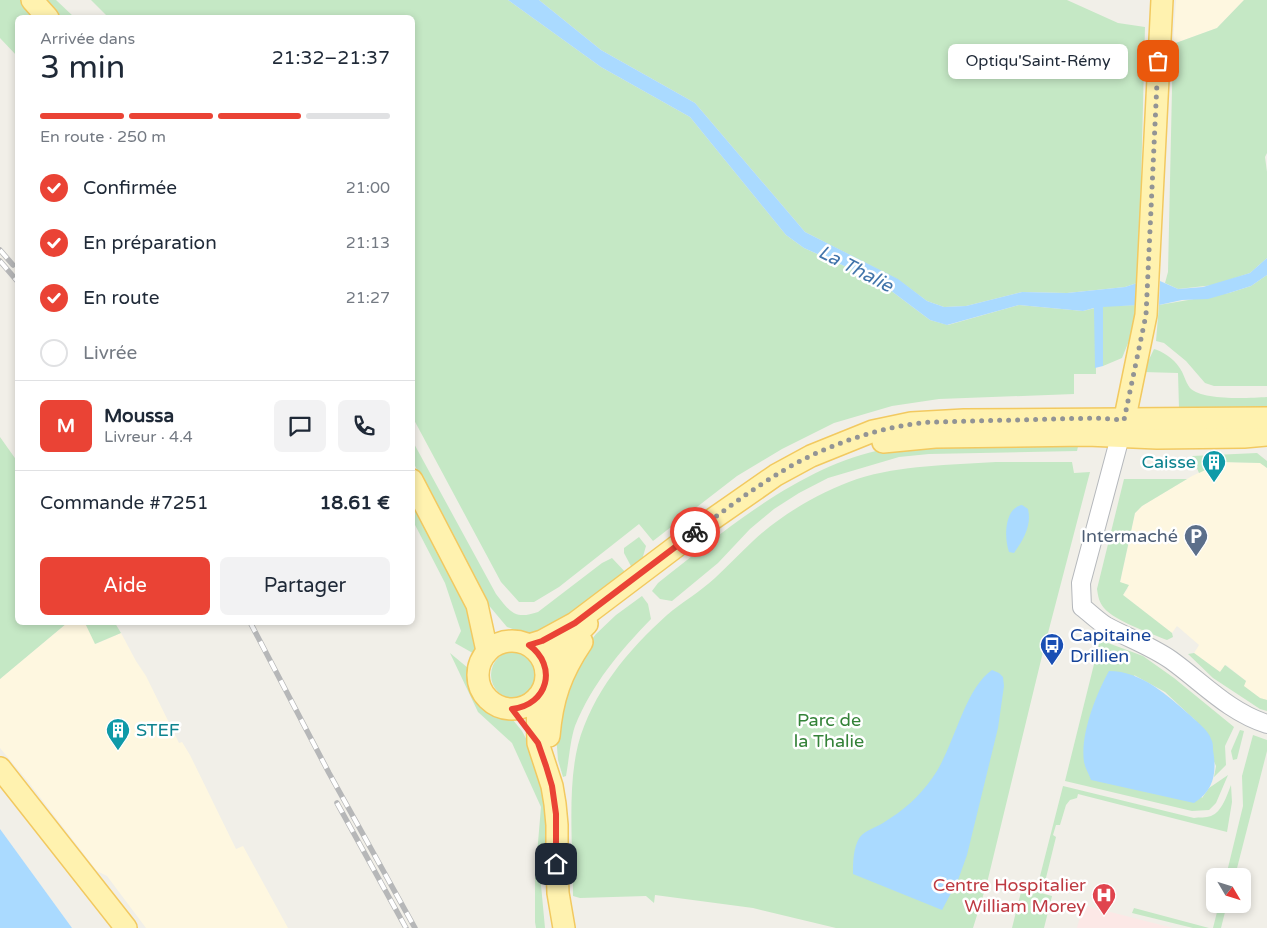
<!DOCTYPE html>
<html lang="fr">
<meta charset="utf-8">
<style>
:root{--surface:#fff;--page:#f2f2f3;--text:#1f2937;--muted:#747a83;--line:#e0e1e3;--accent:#ea4335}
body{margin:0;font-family:"Varela Round",sans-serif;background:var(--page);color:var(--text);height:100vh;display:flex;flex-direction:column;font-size:19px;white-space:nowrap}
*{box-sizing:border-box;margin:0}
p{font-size:16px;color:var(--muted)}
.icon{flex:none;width:28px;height:28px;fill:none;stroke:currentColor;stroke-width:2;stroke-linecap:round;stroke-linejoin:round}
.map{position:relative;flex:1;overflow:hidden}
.side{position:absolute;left:15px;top:15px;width:400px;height:610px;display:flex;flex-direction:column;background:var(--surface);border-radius:8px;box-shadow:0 2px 8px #0003}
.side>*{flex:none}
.needle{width:32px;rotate:128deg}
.fabs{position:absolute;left:1206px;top:868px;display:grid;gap:10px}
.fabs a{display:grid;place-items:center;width:45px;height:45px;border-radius:8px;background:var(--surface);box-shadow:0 2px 8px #0003;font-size:25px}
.pin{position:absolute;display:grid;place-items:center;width:42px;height:42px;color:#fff;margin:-21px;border-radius:10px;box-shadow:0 2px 8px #0006}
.courier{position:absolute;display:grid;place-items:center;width:50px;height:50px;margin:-25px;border:4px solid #ea4335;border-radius:50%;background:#fff;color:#222;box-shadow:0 1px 6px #0007}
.bubble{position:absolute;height:35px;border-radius:8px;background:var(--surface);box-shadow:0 2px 8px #0003;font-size:16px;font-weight:600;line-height:35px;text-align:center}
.head em{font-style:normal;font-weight:600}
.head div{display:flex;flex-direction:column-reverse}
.head{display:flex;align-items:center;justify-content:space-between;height:85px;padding:0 25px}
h1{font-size:32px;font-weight:600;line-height:38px}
.bar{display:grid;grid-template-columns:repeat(4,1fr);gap:8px 5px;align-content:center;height:60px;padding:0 25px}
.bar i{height:6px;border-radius:4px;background:var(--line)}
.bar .selected{background:var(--accent)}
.bar p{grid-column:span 4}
.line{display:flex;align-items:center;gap:12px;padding:0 25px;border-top:1px solid var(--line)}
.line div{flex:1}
.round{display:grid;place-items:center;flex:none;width:52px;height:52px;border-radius:8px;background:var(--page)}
ol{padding:0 25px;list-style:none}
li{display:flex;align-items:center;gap:15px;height:55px}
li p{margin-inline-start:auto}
li .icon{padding:5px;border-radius:50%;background:var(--accent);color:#fff;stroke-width:4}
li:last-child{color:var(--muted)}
li i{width:28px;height:28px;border:2px solid var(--line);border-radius:50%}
.cta{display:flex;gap:10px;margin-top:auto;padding:10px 25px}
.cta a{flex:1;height:58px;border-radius:8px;background:var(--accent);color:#fff;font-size:20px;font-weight:600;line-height:58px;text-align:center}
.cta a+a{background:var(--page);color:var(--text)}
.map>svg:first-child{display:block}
.commercial{fill:#fef7e0}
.medical{fill:#fce8e6}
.green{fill:#c5e8c5}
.water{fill:#aadaff}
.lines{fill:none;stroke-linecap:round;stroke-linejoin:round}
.minor-casing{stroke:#b5b8bc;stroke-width:20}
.major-casing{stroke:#f2c960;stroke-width:24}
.minor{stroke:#fff;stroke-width:18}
.major{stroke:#fff2af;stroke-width:21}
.rail-casing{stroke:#b6b7b8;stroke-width:5.5}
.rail{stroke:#fff;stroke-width:4;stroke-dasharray:11;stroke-linecap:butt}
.done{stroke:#929495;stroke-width:5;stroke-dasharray:0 9}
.route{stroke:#ea4335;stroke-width:6}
.labels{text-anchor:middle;stroke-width:5;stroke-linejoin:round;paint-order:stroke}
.culture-label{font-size:18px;fill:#0d838f;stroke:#fff;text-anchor:end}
.service-label{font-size:18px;fill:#4e5e75;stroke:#fff;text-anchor:end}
.transit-label{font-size:18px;fill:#164399;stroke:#fff;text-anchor:start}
.park-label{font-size:18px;fill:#348238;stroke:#fff}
.health-label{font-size:18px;fill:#be3a42;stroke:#fff;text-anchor:end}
.water-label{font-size:19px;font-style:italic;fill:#4174aa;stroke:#fff}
</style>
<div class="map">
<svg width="1267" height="928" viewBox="0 0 1267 928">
<rect width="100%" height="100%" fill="#f1efe8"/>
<g class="commercial">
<polygon points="1176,0 1244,0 1217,28 1173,44"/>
<polygon points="1222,462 1261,463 1267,468 1267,700 1260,698 1243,686 1246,681 1226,665 1220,672 1194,653 1199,645 1177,626 1172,633 1123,595 1128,588 1120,583 1135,513 1142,506 1192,476"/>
<polygon points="67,623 85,623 96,644 121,633 136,661 146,676 179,743 182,742 190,755 236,849 243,846 288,928 146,928 107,876 97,871 26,779 0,748 0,679"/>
</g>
<polygon class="medical" points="1083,905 1173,928 1077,928"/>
<g class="green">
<polygon points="0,0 23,0 40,17 18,18 17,56 0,38"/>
<polygon points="41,0 56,0 74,17 57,17"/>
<polygon points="91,0 508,0 601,67 690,117 786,235 804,248 878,281 930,320 948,325 1019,305 1083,311 1095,308 1096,374 1074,374 1074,394 939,399 892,406 834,423 782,449 737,476 653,541 639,524 559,587 534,602 519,602 501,582 413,418 412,18 108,17"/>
<polygon points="539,0 1067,0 1118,23 1145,27 1139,262 1140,282 1125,287 1067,293 1022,292 966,306 944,307 927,301 897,279 805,232 695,103 601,50"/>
<polygon points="1244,0 1267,0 1267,153 1265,157 1267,172 1267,258 1250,273 1214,285 1178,289 1165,283 1168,272 1173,44 1217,28"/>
<polygon points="1267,275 1267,386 1214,386 1205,383 1186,361 1164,343 1156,341 1159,305 1229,293 1251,286"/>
<polygon points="1139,305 1131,336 1122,358 1103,366 1103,306"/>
<path d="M1154,349C1162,351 1174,359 1179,367C1184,373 1185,382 1190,388C1203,401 1249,398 1267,397V410L1179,408L1178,373L1143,372Z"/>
<polygon points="0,437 17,461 18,622 67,623 0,679"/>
<path d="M412,440L496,594C510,612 515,620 538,612L602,563L612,558L628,575L579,616L532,636L507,627L486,602L413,462Z"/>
<path d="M1079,442L1077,451L929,454L899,457L828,478L799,493L774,509L750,529L718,563L672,601L660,599L652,591L658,583C724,531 801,465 885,449C904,445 926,447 946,447C990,445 1035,444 1079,442Z"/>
<polygon points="1257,453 1267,461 1267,468 1260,463 1222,462 1199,473 1192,456"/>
<path d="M996,462H1072L1074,473L1090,472L1042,656L987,883L973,928H836L753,908L655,895L654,903L646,896L580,898L573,896C573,849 567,789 578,745C592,693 628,650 667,615C682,602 700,592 715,578C728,566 740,553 753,541C782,514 820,492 857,479C902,465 949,465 996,462Z"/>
<path d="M1124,479H1187L1142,506L1135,513L1120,582L1129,585L1123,595L1172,633L1173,637L1167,640C1150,633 1115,621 1104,608C1099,602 1098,596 1097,589Z"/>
<polygon points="412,494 473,612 480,648 478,656 455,643 461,631 445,583 413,521"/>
<polygon points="639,537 646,546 642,560 633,570 624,553 624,548"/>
<path d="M642,596L648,604L651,619C620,651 592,684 575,726C570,741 569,760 566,776L563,777L558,760L555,722L581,653L596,634L616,615Z"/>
<polygon points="85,623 115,623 121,633 95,644"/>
<polygon points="1100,640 1143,656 1174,678 1234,727 1225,746 1226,765 1214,777 1216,766 1196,721 1165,692 1134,675 1202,798 1209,788 1228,775 1216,803 1209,810 1192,811 1065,781"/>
<circle cx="515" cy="675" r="24"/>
<polygon points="450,653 468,668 474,676 476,687 483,703 491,709 513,720 522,731 531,748 546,788 549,871 542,873 541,885 545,928 536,928 535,922 535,878 541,807 512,743 478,712"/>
<polygon points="1194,653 1220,672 1225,665 1246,681 1244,686 1260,698 1267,700 1267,711 1260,709 1213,678 1188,654"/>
<polygon points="1240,730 1244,731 1237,759 1233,760 1231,751"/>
<polygon points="1253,735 1267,740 1267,751 1235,876 1226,876 1243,806 1242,776"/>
<path d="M1231,785L1232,802L1227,832L1078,794L1077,798L1070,800L1066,805L1060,825H1056L1053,835L1056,837L1044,886L1038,884L1063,786L1194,818C1199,817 1206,818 1211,816C1222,812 1227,795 1231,785Z"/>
<polygon points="1022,888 1052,896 1044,928 1012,928"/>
<polygon points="1219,904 1227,904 1221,928 1213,928"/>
<polygon points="1134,908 1209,928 1193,928 1132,913"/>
</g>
<g class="water">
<polygon points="508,0 539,0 601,50 695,103 805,232 898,279 927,301 944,307 966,306 1022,292 1067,293 1125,287 1140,282 1139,305 1103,307 1103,366 1095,368 1094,308 1083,311 1019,305 947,325 930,320 878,281 804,248 786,235 690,117 601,67"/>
<polygon points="1267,258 1267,275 1251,286 1229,293 1208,299 1182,300 1159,305 1160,281 1178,289 1203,287 1250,273"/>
<path d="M1022,505L1028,509C1032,526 1023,540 1014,553L1009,552C1004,538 1004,508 1022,505Z"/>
<path d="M992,670L999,673L1003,677L1004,686L998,728L967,855L958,880L942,910L853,874C853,863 853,847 860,837C866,830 875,828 883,823C904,810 919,797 933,777C954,748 964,689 992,670Z"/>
<path d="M1109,671C1142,671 1168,696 1191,716C1197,722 1209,731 1211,739C1213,742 1213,747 1213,750C1217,773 1214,790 1194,803L1091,780C1089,774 1085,768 1084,762C1080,735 1096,694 1109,671Z"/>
<polygon points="0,829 72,928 0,928"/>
</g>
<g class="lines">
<g class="minor-casing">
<path id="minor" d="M1120,437L1081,583L1082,607C1090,613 1098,621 1106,626C1128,638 1151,646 1171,660C1203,683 1229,712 1267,724"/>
</g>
<g class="major-casing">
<g id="major">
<polyline points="32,0 48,18"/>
<polyline points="1122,432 1146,315 1162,0"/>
<polyline points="883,442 935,437 1087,435 1157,438 1244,437 1267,435"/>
<polyline points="412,480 477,605 487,651"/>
<circle cx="512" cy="675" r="34"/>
<polyline points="529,645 542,641 575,623 710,521 776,475 811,456 873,431 911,423 964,420 1267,418"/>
<polyline points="546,671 554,658 587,624"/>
<polyline points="537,698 538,743 552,786 555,804 557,825 557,863 558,893 564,928"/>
<path d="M549,736C552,699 561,673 582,642"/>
<polyline points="0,768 126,928"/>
</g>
</g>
<use href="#minor" class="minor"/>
<use href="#major" class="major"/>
<g class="rail-casing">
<g id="rail">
<polyline points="0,250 13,265"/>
<polyline points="0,261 18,282"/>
<polyline points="250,622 329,773 415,928"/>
<polyline points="337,803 406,928"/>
</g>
</g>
<use href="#rail" class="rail"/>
</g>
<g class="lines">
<path class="done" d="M695,532C721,513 748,492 776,475C820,447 881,425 933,422L1096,418L1124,420L1146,315L1158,61"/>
<path class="route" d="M556,864V814L552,786L546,766L538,743L512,709C548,705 558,666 529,645L542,641L575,623L695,532"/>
</g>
<defs>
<g id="building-pin" transform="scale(1.25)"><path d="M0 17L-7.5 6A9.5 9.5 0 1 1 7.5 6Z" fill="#0f9aa8" stroke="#fff"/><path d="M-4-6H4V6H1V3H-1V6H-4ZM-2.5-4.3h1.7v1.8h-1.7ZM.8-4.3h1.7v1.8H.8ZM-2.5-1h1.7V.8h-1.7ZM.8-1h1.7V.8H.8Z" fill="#fff"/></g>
<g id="parking-pin" transform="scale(1.25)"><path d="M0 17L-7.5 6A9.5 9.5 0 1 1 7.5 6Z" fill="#5c6f8a" stroke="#fff"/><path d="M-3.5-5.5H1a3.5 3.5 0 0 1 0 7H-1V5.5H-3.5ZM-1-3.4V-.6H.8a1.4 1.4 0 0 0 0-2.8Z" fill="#fff"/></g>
<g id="bus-pin" transform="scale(1.25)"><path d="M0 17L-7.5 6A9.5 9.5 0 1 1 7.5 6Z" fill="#1a4fb4" stroke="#fff"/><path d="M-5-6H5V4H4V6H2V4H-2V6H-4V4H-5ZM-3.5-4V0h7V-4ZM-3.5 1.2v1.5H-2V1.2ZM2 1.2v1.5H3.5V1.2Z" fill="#fff"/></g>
<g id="hospital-pin" transform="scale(1.25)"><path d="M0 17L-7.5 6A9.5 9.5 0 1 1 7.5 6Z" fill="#e0444e" stroke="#fff"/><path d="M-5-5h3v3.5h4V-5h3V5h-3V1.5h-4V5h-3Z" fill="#fff"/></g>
</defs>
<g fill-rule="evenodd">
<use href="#building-pin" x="1214" y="462"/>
<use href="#parking-pin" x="1196" y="536"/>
<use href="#bus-pin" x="1052" y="645"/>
<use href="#building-pin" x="118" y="730"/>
<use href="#hospital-pin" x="1104" y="895"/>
</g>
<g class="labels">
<g class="culture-label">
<text x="1196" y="468">Caisse</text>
<text x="136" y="736" text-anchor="start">STEF</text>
</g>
<g class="service-label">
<text x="1178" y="542">Intermaché</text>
</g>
<g class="transit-label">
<text x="1070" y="641">Capitaine<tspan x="1070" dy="21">Drillien</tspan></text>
</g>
<g class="park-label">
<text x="829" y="726">Parc de<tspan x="829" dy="21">la Thalie</tspan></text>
</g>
<g class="health-label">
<text x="1086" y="891">Centre Hospitalier<tspan x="1086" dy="21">William Morey</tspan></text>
</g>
<g class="water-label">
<text transform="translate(856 268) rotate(27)" y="7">La Thalie</text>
</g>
</g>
</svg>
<div class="fabs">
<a><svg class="needle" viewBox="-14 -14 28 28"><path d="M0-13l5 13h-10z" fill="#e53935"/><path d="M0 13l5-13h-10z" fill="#747a83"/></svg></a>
</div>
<div class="pin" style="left:1158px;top:61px;background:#ea580c"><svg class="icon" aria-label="bag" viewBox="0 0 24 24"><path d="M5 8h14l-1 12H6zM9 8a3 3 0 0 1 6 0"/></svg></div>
<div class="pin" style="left:556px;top:864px;background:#1f2937"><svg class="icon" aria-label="home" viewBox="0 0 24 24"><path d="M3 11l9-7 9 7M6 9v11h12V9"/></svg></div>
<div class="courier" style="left:695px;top:532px"><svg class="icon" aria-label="bike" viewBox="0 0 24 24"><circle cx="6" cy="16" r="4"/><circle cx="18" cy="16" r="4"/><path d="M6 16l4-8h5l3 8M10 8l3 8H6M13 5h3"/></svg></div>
<div class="bubble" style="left:948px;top:44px;width:180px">Optiqu'Saint-Rémy</div>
<section class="side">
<div class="head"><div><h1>3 min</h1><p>Arrivée dans</p></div><em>21:32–21:37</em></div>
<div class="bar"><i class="selected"></i><i class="selected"></i><i class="selected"></i><i></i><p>En route · 250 m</p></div>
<ol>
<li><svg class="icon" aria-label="check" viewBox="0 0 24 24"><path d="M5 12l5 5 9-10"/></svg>Confirmée<p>21:00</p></li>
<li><svg class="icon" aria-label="check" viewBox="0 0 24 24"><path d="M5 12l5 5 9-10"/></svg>En préparation<p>21:13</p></li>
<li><svg class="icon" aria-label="check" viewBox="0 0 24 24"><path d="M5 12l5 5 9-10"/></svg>En route<p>21:27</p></li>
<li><i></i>Livrée</li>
</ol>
<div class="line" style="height:90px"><b class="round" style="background:var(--accent);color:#fff">M</b><div><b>Moussa</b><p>Livreur · 4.4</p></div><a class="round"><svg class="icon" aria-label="chat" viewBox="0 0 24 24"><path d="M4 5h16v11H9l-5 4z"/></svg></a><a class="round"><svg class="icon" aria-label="phone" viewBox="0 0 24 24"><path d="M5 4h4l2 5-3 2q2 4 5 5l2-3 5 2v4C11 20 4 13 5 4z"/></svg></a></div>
<div class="line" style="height:65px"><div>Commande #7251</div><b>18.61 €</b></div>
<div class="cta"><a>Aide</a><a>Partager</a></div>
</section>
</div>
